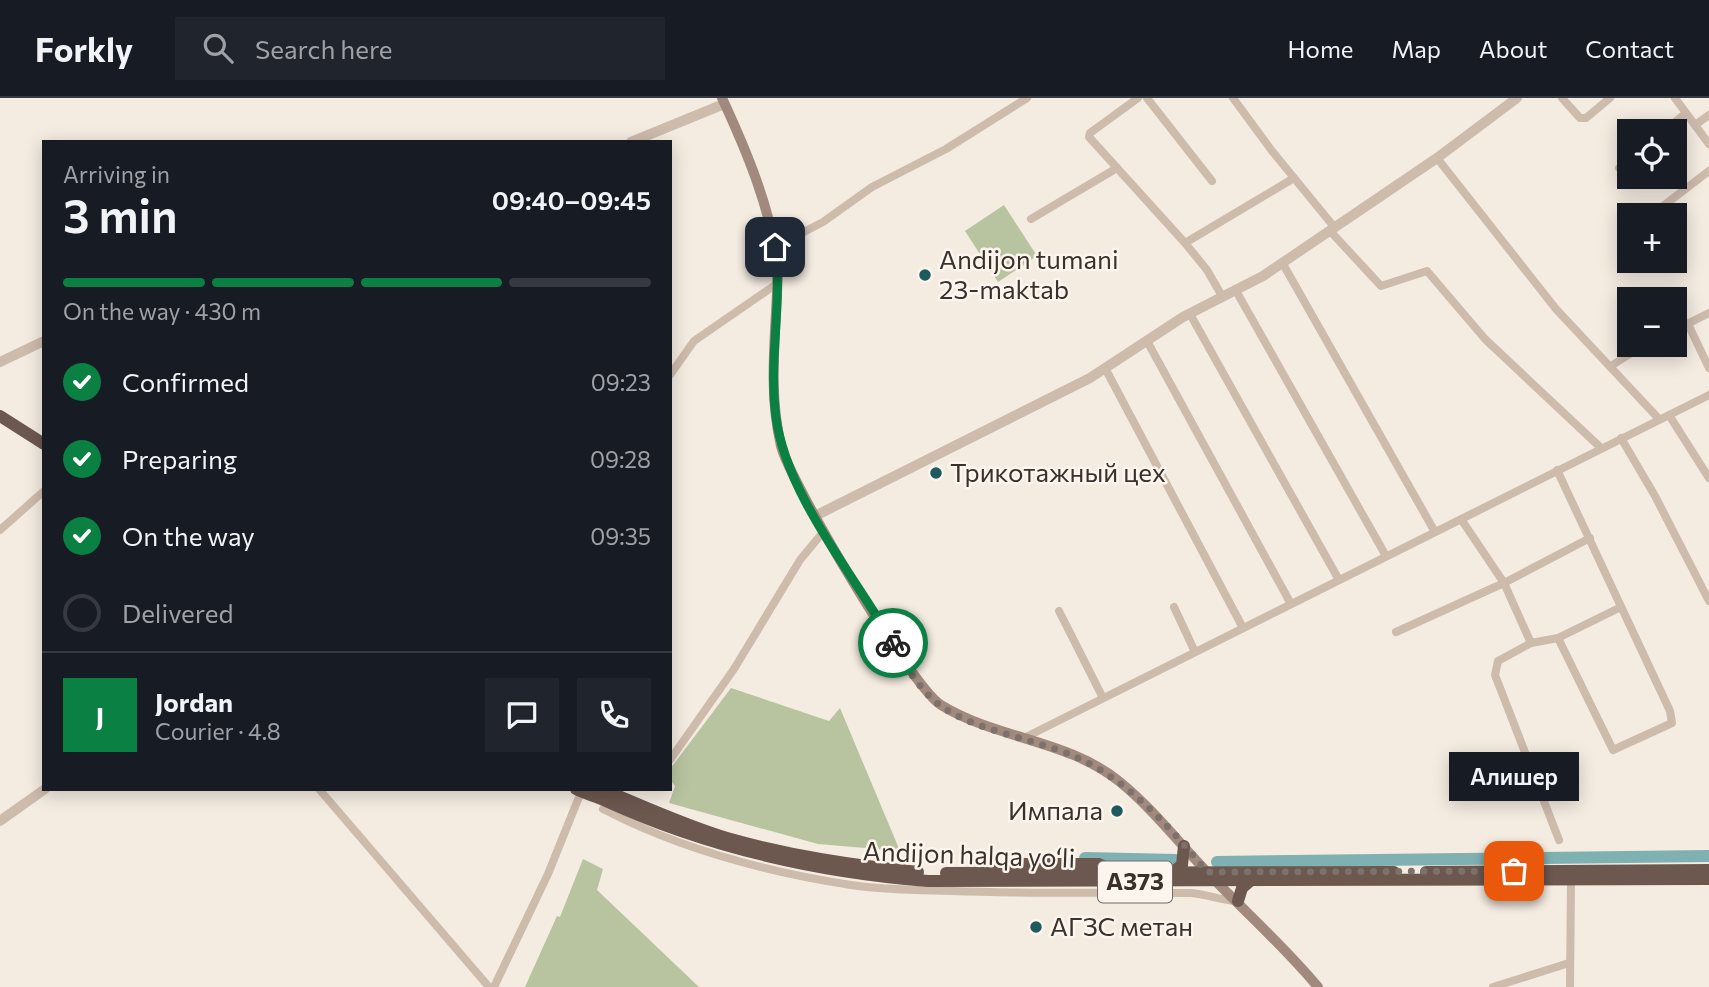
<!DOCTYPE html>
<meta charset="utf-8">
<style>
:root{--surface:#171b24;--page:#20242c;--text:#f1f3f6;--muted:#9ea1a6;--line:#363941;--accent:#0b8043}
body{margin:0;font-family:Commissioner,sans-serif;background:var(--page);color:var(--text);height:100vh;display:flex;flex-direction:column;font-size:26px;white-space:nowrap}
*{box-sizing:border-box;margin:0}
p{font-size:23px;color:var(--muted)}
.icon{flex:none;width:38px;height:38px;fill:none;stroke:currentColor;stroke-width:2;stroke-linecap:round;stroke-linejoin:round}
.map{position:relative;flex:1;overflow:hidden}
.side{position:absolute;left:42px;top:42px;width:630px;height:651px;display:flex;flex-direction:column;background:var(--surface);border-radius:0px;box-shadow:0 4px 18px #0003}
.side>*{flex:none}
.buttons{position:absolute;left:1617px;top:21px;display:grid;gap:14px}
.buttons a{display:grid;place-items:center;width:70px;height:70px;border-radius:0px;background:var(--surface);box-shadow:0 4px 18px #0003;font-size:35px}
.pin{position:absolute;display:grid;place-items:center;width:60px;height:60px;color:#fff;margin:-30px;border-radius:14px;box-shadow:0 4px 10px #0006}
.courier{position:absolute;display:grid;place-items:center;width:70px;height:70px;margin:-35px;border:5px solid #0b8043;border-radius:50%;background:#fff;color:#222;box-shadow:0 2px 9px #0007}
.bubble{position:absolute;height:49px;border-radius:0px;background:var(--surface);box-shadow:0 4px 18px #0003;font-size:23px;font-weight:600;line-height:49px;text-align:center}
.headline em{font-style:normal;font-weight:600}
.headline div{display:flex;flex-direction:column-reverse}
.headline{display:flex;align-items:center;justify-content:space-between;height:119px;padding:0 21px}
h1{font-size:46px;font-weight:600;line-height:52px}
.bar{display:grid;grid-template-columns:repeat(4,1fr);gap:10px 7px;align-content:center;height:84px;padding:0 21px}
.bar i{height:9px;border-radius:5px;background:var(--line)}
.bar .selected{background:var(--accent)}
.bar p{grid-column:span 4}
.line{display:flex;align-items:center;gap:18px;padding:0 21px;border-top:2px solid var(--line)}
.line div{flex:1}
.round{display:grid;place-items:center;flex:none;width:74px;height:74px;border-radius:0px;background:var(--page)}
ol{padding:0 21px;list-style:none}
li{display:flex;align-items:center;gap:21px;height:77px}
li p{margin-inline-start:auto}
li .icon{padding:7px;border-radius:50%;background:var(--accent);color:#fff;stroke-width:4}
li:last-child{color:var(--muted)}
li i{width:38px;height:38px;border:4px solid var(--line);border-radius:50%}
header{display:flex;align-items:center;gap:42px;box-sizing:border-box;height:98px;padding:0 35px;background:var(--surface);border-bottom:2px solid var(--line)}
header strong{font-size:33px}
nav{display:flex;gap:38px;margin-inline-start:auto;font-size:24px}
.search{width:490px;height:63px;background:var(--page);display:flex;align-items:center;gap:18px;box-sizing:border-box;padding:0 24px;border-radius:0px;color:var(--muted);font-size:26px}
.map>svg:first-child{display:block}
.green{fill:#b8c4a0}
.lines{fill:none;stroke-linecap:round;stroke-linejoin:round}
.river{stroke:#7fb0b2;stroke-width:12}
.minor{stroke:#cdbbac;stroke-width:8}
.tertiary{stroke:#cdbbac;stroke-width:10}
.secondary{stroke:#a18a7d;stroke-width:10}
.trunk{stroke:#6c584f;stroke-width:12}
.done{stroke:#7c716b;stroke-width:7;stroke-dasharray:0 12.6}
.route{stroke:#0b8043;stroke-width:9}
.poi-dot{fill:#1f5a5e;stroke:#fbf5ee;stroke-width:2.5}
.labels{text-anchor:middle;stroke-width:5;stroke-linejoin:round;paint-order:stroke}
.shield{fill:#fbf5ee;stroke:#756b66;stroke-width:2}
.shield-label{font-size:24px;font-weight:bold;fill:#3b302b}
.poi-label{font-size:26px;fill:#3b302b;stroke:#fbf5ee;text-anchor:start}
.street-label{font-size:26px;fill:#3b302b;stroke:#fbf5ee}
</style>
<header>
<strong>Forkly</strong>
<div class="search"><svg class="icon" aria-label="search" viewBox="0 0 24 24"><circle cx="10" cy="10" r="6"/><path d="M15 15l6 6"/></svg>Search here</div>
<nav><a>Home</a><a>Map</a><a>About</a><a>Contact</a></nav>
</header>
<div class="map">
<svg width="1709" height="889" viewBox="0 0 1709 889">
<rect width="100%" height="100%" fill="#f4ebe1"/>
<g class="green">
<polygon points="1004,107 1037,158 998,184 965,133"/>
<polygon points="731,590 829,623 840,610 900,753 818,746 669,705 675,688 670,682 670,671"/>
<polygon points="583,761 603,771 597,792 699,889 525,889 557,818 560,819"/>
</g>
<g class="lines">
<g class="river">
<polyline points="1085,760 1176,762"/>
<polyline points="1217,764 1709,758"/>
</g>
<g class="minor">
<polyline points="1138,0 1090,35 1089,39 1185,145 1207,172 1222,198"/>
<polyline points="1147,0 1212,83"/>
<polyline points="1233,0 1272,53 1335,130"/>
<polyline points="1562,0 1580,20 1586,20 1610,0"/>
<polyline points="1675,0 1709,46"/>
<polyline points="1695,27 1709,17"/>
<polyline points="1664,33 1686,15"/>
<polyline points="1437,60 1556,211 1659,321"/>
<polyline points="1619,70 1629,62"/>
<polyline points="1654,115 1709,73"/>
<polyline points="1031,121 1117,70"/>
<polyline points="1331,134 1381,188 1427,173 1485,241 1601,350"/>
<polyline points="1185,145 1294,80"/>
<polyline points="775,149 823,124 872,89 946,51 1027,0"/>
<polyline points="1283,166 1435,434"/>
<polyline points="1235,191 1386,458"/>
<polyline points="1190,216 1339,482"/>
<polyline points="1688,226 1709,270"/>
<polyline points="1675,232 1709,215"/>
<polyline points="1147,243 1291,506"/>
<polyline points="1611,268 1644,247"/>
<polyline points="1105,270 1243,530"/>
<polyline points="670,277 694,243 778,185"/>
<polyline points="1669,317 1709,380"/>
<polyline points="1621,340 1655,398 1709,503"/>
<polyline points="1557,372 1670,613 1672,625 1613,652 1558,540"/>
<polyline points="1461,421 1504,485 1531,545 1498,563 1495,577 1559,742"/>
<polyline points="0,432 44,393"/>
<polyline points="1174,509 1195,554"/>
<polyline points="1059,513 1103,600"/>
<polyline points="1396,534 1504,485 1590,440"/>
<polyline points="1531,545 1558,540 1621,509"/>
<polyline points="1024,640 1709,297"/>
<polyline points="670,662 734,571 800,462 824,433"/>
<polyline points="319,691 489,889"/>
<path d="M603,711C678,750 767,774 851,787C884,792 918,792 952,793C1031,796 1111,794 1191,795C1207,796 1221,803 1237,803"/>
<polyline points="494,889 548,776 581,694"/>
<polyline points="1493,889 1569,865"/>
<polyline points="1570,889 1571,781"/>
</g>
<g class="tertiary">
<polyline points="631,44 724,6"/>
<polyline points="0,264 44,243"/>
<polyline points="815,418 1090,280 1183,219 1263,178 1437,60 1517,0"/>
<polyline points="0,723 45,691"/>
</g>
<path class="secondary" d="M722,0C747,54 770,109 778,168C777,227 767,290 781,348C790,384 912,590 941,607C996,641 1069,642 1120,684C1153,711 1179,745 1208,775C1245,814 1284,848 1318,889"/>
<g class="trunk">
<polyline points="0,318 44,346"/>
<path d="M576,691C585,696 596,698 606,703C709,750 816,774 928,783L1709,781"/>
<path d="M602,691C643,708 684,727 727,740C790,758 853,767 918,774"/>
<polyline points="995,773 1010,766 1099,766 1113,773"/>
<polyline points="1173,774 1182,767 1184,748"/>
<polyline points="1426,774 1709,772"/>
<polyline points="946,775 1394,774"/>
<polyline points="1238,803 1242,790 1249,784"/>
</g>
</g>
<g class="lines">
<path class="done" d="M893,545C905,567 918,589 937,605C970,632 1036,641 1076,659C1128,682 1172,731 1207,774L1514,773"/>
<path class="route" d="M775,149C783,205 768,263 776,319C786,397 854,477 893,545"/>
</g>
<g class="poi-dot">
<circle cx="925" cy="177" r="7"/>
<circle cx="936" cy="375" r="7"/>
<circle cx="1117" cy="713" r="7"/>
<circle cx="1036" cy="829" r="7"/>
</g>
<g class="labels">
<rect class="shield" x="1098" y="763.5" width="74" height="41" rx="5"/>
<g class="shield-label">
<text x="1135" y="792">A373</text>
</g>
<g class="poi-label">
<text x="939" y="171">Andijon tumani<tspan x="939" dy="30">23-maktab</tspan></text>
<text x="950" y="384">Трикотажный цех</text>
<text x="1103" y="722" text-anchor="end">Импала</text>
<text x="1050" y="838">АГЗС метан</text>
</g>
<g class="street-label">
<text transform="translate(969 757) rotate(2)" y="9">Andijon halqa yo‘li</text>
</g>
</g>
</svg>
<div class="buttons">
<a><svg class="icon" aria-label="locate" viewBox="0 0 24 24"><circle cx="12" cy="12" r="6"/><path d="M12 2v4M12 18v4M2 12h4M18 12h4"/></svg></a>
<a>+</a>
<a>−</a>
</div>
<div class="pin" style="left:1514px;top:773px;background:#ea580c"><svg class="icon" aria-label="bag" viewBox="0 0 24 24"><path d="M5 8h14l-1 12H6zM9 8a3 3 0 0 1 6 0"/></svg></div>
<div class="pin" style="left:775px;top:149px;background:#1f2937"><svg class="icon" aria-label="home" viewBox="0 0 24 24"><path d="M3 11l9-7 9 7M6 9v11h12V9"/></svg></div>
<div class="courier" style="left:893px;top:545px"><svg class="icon" aria-label="bike" viewBox="0 0 24 24"><circle cx="6" cy="16" r="4"/><circle cx="18" cy="16" r="4"/><path d="M6 16l4-8h5l3 8M10 8l3 8H6M13 5h3"/></svg></div>
<div class="bubble" style="left:1449px;top:654px;width:130px">Алишер</div>
<section class="side">
<div class="headline"><div><h1>3 min</h1><p>Arriving in</p></div><em>09:40–09:45</em></div>
<div class="bar"><i class="selected"></i><i class="selected"></i><i class="selected"></i><i></i><p>On the way · 430 m</p></div>
<ol>
<li><svg class="icon" aria-label="check" viewBox="0 0 24 24"><path d="M5 12l5 5 9-10"/></svg>Confirmed<p>09:23</p></li>
<li><svg class="icon" aria-label="check" viewBox="0 0 24 24"><path d="M5 12l5 5 9-10"/></svg>Preparing<p>09:28</p></li>
<li><svg class="icon" aria-label="check" viewBox="0 0 24 24"><path d="M5 12l5 5 9-10"/></svg>On the way<p>09:35</p></li>
<li><i></i>Delivered</li>
</ol>
<div class="line" style="height:126px"><b class="round" style="background:var(--accent);color:#fff">J</b><div><b>Jordan</b><p>Courier · 4.8</p></div><a class="round"><svg class="icon" aria-label="chat" viewBox="0 0 24 24"><path d="M4 5h16v11H9l-5 4z"/></svg></a><a class="round"><svg class="icon" aria-label="phone" viewBox="0 0 24 24"><path d="M5 4h4l2 5-3 2q2 4 5 5l2-3 5 2v4C11 20 4 13 5 4z"/></svg></a></div>
</section>
</div>
